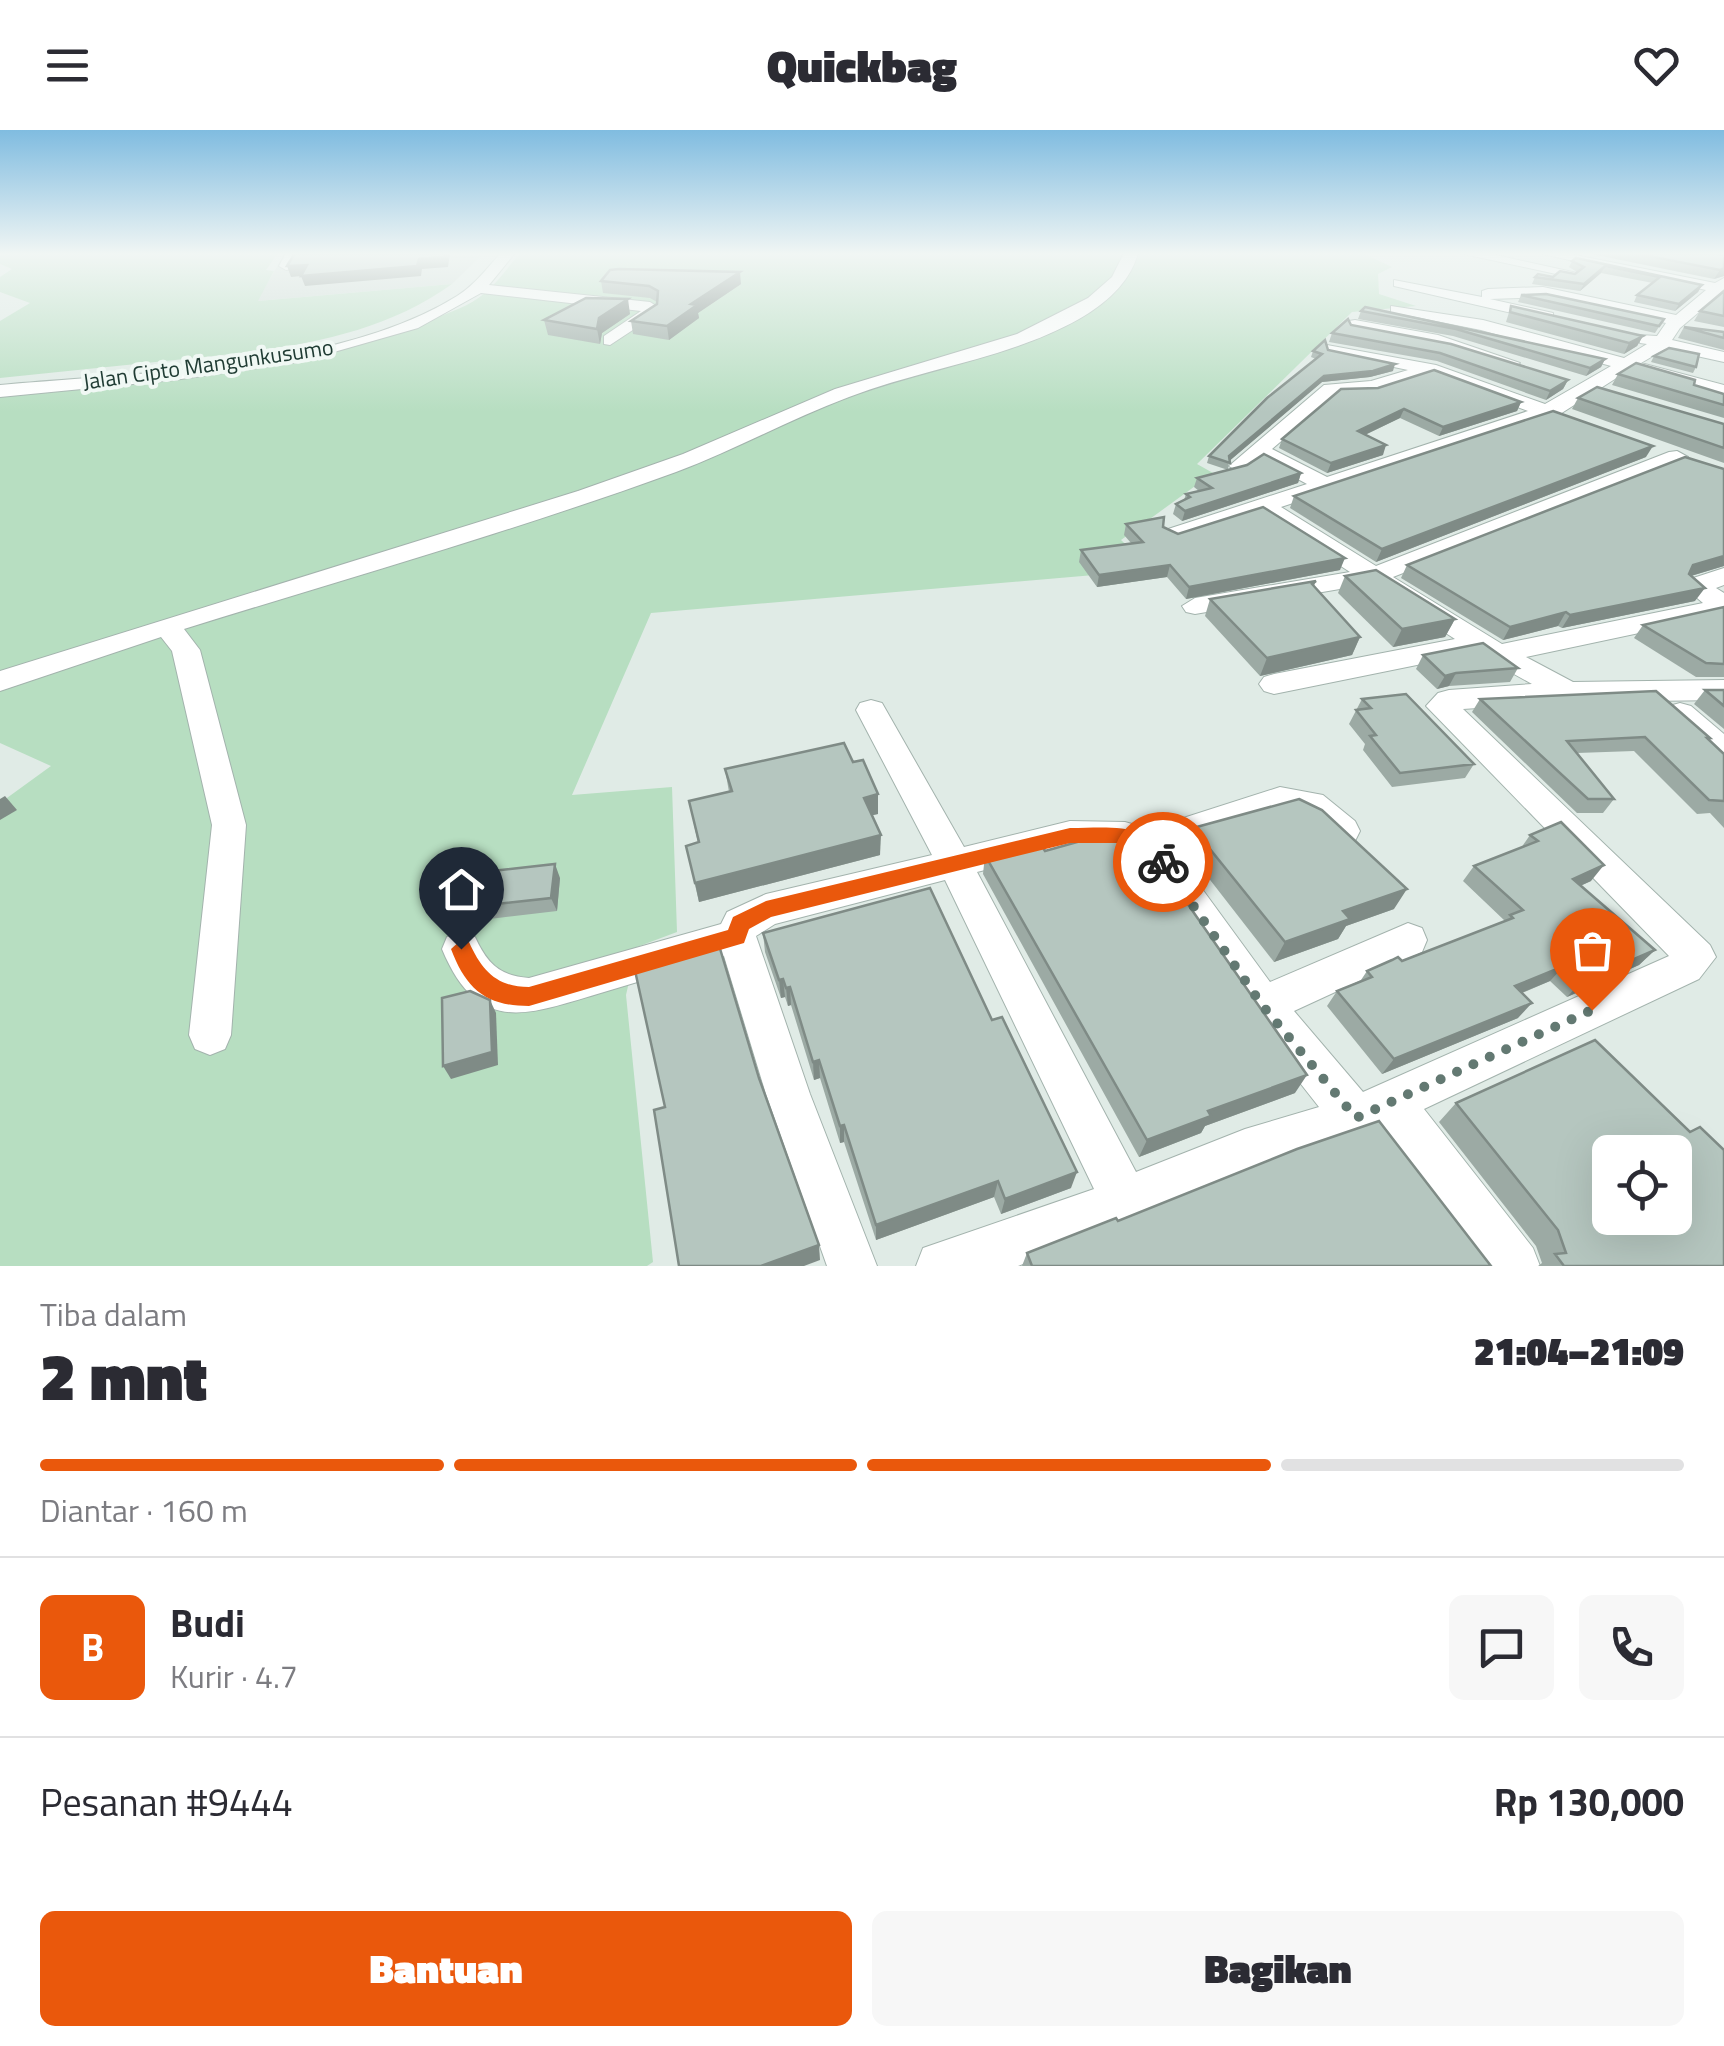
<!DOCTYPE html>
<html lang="id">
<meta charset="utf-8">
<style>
:root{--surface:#fff;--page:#f7f7f7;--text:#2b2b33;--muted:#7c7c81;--line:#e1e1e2;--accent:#ea580c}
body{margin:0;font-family:"Titillium Web",sans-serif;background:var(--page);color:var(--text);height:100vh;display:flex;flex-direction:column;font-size:38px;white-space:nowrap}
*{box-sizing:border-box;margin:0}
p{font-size:32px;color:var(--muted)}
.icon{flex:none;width:55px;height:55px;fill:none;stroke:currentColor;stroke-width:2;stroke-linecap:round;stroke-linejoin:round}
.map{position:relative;height:1136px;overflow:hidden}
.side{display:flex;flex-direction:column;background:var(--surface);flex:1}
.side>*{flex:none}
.tools{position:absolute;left:1592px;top:1005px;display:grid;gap:20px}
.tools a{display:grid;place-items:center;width:100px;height:100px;border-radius:15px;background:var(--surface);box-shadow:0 10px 40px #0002;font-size:50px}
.pin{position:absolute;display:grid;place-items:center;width:85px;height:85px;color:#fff;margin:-102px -42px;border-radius:50% 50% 50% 0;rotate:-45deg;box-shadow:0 0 10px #0007}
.pin .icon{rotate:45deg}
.courier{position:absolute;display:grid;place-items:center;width:100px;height:100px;margin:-50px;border:8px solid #ea580c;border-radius:50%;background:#fff;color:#222;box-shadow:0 2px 12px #0007}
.overview em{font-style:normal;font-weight:800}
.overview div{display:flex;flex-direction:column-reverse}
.overview{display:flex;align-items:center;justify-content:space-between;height:170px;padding:0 40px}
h1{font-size:65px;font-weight:800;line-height:75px}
.bar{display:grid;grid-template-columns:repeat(4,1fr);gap:15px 10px;align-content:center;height:120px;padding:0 40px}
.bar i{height:12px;border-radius:8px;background:var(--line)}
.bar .current{background:var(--accent)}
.bar p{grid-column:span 4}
.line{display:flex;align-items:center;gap:25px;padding:0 40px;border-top:2px solid var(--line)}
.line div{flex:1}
.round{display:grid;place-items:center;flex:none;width:105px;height:105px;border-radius:15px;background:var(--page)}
.button{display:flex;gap:20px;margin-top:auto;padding:20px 40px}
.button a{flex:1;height:115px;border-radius:15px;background:var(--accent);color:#fff;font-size:40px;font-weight:800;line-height:115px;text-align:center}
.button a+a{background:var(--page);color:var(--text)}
header{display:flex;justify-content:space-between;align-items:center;height:130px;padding:0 40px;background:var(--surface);font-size:45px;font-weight:800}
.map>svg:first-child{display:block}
.built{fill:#cedbd5}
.green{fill:#b7dec1}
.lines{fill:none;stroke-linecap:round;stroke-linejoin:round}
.minor-casing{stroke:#a3b3ad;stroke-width:2}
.minor{fill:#fff;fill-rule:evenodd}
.wall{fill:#9caaa4}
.shaded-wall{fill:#7f8b86}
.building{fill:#b5c6bf;stroke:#7f8b86;stroke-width:2.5;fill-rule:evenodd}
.route{fill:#ea580c}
.done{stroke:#637972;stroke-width:10;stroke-dasharray:0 18}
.labels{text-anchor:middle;stroke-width:8;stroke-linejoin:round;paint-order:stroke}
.far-street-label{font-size:22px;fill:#203c34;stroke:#f0f8f4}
</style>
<header><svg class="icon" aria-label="menu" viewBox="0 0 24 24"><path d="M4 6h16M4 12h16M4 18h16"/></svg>Quickbag<svg class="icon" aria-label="heart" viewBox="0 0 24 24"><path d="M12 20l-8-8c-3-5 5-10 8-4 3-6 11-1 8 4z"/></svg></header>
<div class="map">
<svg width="1724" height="1136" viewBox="0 0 1724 1136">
<rect width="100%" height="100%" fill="#e0ebe6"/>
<polygon class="built" points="285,123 484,123 452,154 257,171"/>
<g class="green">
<path d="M7,123H278L266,140L274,141L258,171L452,154C372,212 270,220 175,230C117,236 58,242 0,248V191L30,173L0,162V147L12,139L0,134V126Z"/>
<path d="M520,123H1362L1392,137L1378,144L1379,164L1416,176L1352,182L1197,334L1213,343L1121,410L1152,440L651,483L572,665L672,657L677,802L637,817L626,865L653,1132L647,1136H0V673L51,636L0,613V265C139,248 301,245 430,190C448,183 470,176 485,163C498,152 509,136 520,123Z"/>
</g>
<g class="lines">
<g class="minor-casing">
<g id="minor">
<polygon points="286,123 300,123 291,139 286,140 279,136"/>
<path d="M501,123H515L489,155L650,172L658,177L657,184L610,215L604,214V206L641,181L481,163L418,198L299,232L174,250L0,267V255C138,242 338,240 457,166C475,155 487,138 501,123Z"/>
<path d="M1124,123H1138C1130,153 1105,174 1079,189C1008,229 925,238 849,267C790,289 735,320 676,342C514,401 348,448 184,499L200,520L246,695L231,905L225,919L210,925L195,919L189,905L212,695L172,521L161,507L0,561V541L578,361L683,324L835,259L1017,204L1088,168L1112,147Z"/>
<polygon points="1459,123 1487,123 1577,143 1570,147"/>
<path d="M1538,123H1565L1715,153L1724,148V161L1680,198L1672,210L1724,222V232L1665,219L1641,233L1724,255V267L1629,240L1557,286L1281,377L1376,436L1669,322L1677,321L1688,327L1685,332L1393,447L1502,514L1703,473L1683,456L1687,450L1724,438V455L1716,458L1724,463V485L1526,527L1573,552L1724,550V570L1568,572L1463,579L1710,815L1716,827L1699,849L1424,979L1533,1118L1540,1136H1484L1382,999L1245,1045L1018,1136H916L923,1118L1094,1059L945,750L775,794L756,806L810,964L877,1136H827L766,964L724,826C684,838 644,850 604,862C529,884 479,908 442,819L447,807L461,802L475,807C487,833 499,846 529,848L721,794L727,782L766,764L932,725L856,580L860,573L871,570L882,573L964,717L1070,691L1125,692L1149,699L1280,657L1323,665L1355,691L1360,701L1355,711C1325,720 1315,686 1286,683C1263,682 1198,710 1173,719L1270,852L1408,793L1422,798L1427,810L1422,822L1294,881L1363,962L1669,826L1426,576L1438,563L1449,560L1532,554L1476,523L1274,564L1264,561L1259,554L1264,547L1274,544L1455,509L1369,454L1195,484L1186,482L1182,476L1195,468L1350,442L1260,384L1174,412L1162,405L1165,400L1307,354L1261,329L1240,343L1229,336L1324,255L1371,251L1408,240L1327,223V215L1436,235L1545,274L1611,236L1481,200L1391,182V176L1483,190L1624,228L1647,214L1640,213V205L1657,206L1666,193L1543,167L1490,169L1553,183V189L1547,191L1394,156V150L1482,167V161L1488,159L1543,157L1676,185L1706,160ZM1430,245L1528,281L1327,347L1272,319L1336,264L1373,263ZM1070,719L1137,723L1249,888L1319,977L1245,999L1136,1042L977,742Z"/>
<polygon points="1355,190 1438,205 1520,233 1511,238 1429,214 1349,199 1349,191"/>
<polygon points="1680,573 1691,576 1724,604 1724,632 1713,629 1669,590 1665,583 1669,576"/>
</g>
</g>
<use href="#minor" class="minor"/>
</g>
<g class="wall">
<polygon points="1586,123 1712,123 1724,125 1724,146 1714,149"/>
<polygon points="1572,131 1702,155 1698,162 1675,181 1634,172 1637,165 1653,153 1601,143 1580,161 1532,154 1535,147 1553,147 1575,144 1577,142 1569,137"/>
<polygon points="601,151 741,154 698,183 699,188 669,210 633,204 631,191 657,174 657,172 650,168 603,163"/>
<polygon points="1724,161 1724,197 1694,191 1700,181"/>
<polygon points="1521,165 1664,189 1655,203 1518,172"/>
<polygon points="1511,176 1643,206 1637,216 1624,224 1506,192"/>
<polygon points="1365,177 1605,229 1601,237 1586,246 1453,206 1358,189 1361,181"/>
<polygon points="630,184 602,203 600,214 548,205 544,190"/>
<polygon points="1351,195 1568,250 1563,259 1546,270 1437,231 1329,212 1332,203"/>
<polygon points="1684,197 1724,202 1724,220 1678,208"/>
<polygon points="1328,220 1393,241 1370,247 1322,252 1229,331 1228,340 1207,333 1209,326 1316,229 1311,227 1313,221"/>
<polygon points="1654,226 1696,237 1693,243 1651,232"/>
<polygon points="1618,244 1694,255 1724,264 1724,288 1612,255"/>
<polygon points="1341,259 1521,272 1517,281 1439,306 1400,288 1365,305 1383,325 1327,343 1279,318 1282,309"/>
<polygon points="1578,268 1724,294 1724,333 1572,279"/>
<polygon points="1646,327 1376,432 1290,378 1294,366"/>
<polygon points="1247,335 1301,343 1298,353 1182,391 1173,384 1176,374 1184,370 1186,364 1199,361 1194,357 1197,348"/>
<polygon points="1724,339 1724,436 1691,446 1695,471 1562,498 1558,496 1503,510 1401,448 1407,435"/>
<polygon points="1126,394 1163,397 1178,404 1340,440 1186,469 1167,447 1097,457 1079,432 1081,420 1131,413 1124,405"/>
<polygon points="1345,446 1455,489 1445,507 1393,517 1338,463"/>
<polygon points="1316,451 1314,456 1360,507 1352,525 1260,546 1205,486 1210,469"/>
<polygon points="1724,477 1724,547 1696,547 1634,508 1643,495"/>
<polygon points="1423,525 1518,538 1510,552 1449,556 1437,559 1416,539"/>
<polygon points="1705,560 1724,560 1724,599 1694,574"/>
<polygon points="1362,569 1474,634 1465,648 1392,657 1363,620 1365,614 1349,594"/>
<polygon points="1480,569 1710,608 1709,610 1724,624 1724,698 1710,683 1697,684 1634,621 1577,623 1614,669 1603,683 1577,683 1472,582"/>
<polygon points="853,632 878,664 878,684 872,685 880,725 699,772 686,716 698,713 689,671 729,662 725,639"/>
<polygon points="1193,698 1394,779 1346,796 1338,809 1274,832 1186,719"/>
<polygon points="1530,705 1591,751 1580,756 1655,820 1639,835 1567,867 1550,851 1522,863 1518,888 1382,944 1327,876 1337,861 1359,853 1367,841 1402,831 1505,791 1463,751 1474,736 1521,718"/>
<polygon points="1045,721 1295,963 1205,996 1201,1003 1139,1027 983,744 985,725"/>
<polygon points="560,748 557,781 448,794 441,780"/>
<polygon points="763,803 1071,1058 1001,1084 994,1067 876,1110 844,1012 840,1013 820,948 814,950 791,875 788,876 785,867 781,868 765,822"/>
<polygon points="1456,973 1690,1002 1724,1136 1538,1136 1542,1133 1536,1116 1439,992"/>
<polygon points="1118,1091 1491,1136 1022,1136 1027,1123"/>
</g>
<g class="shaded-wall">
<polygon points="446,123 450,123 448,137 422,139 421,146 305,156 301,146 419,129"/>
<polygon points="307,135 311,145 291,147 287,136"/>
<polygon points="1605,136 1601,143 1580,161 1584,154"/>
<polygon points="1724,138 1724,146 1714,149 1720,140"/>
<polygon points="740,142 741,154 698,183 699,188 669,210 667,196 691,174"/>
<polygon points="1702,155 1698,162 1675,181 1679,174"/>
<polygon points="628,169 630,184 602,203 600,214 597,199 599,188"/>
<polygon points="1643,206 1637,216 1624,224 1629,213"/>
<polygon points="1605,229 1601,237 1586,246 1590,238"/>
<polygon points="1395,234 1393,241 1370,247 1322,252 1227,333 1229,326 1324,246"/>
<polygon points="1568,250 1563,259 1546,270 1550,261"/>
<polygon points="1521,272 1517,281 1439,306 1443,297"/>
<polygon points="1404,279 1400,288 1354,310 1358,301"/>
<polygon points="1386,315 1383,325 1327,343 1331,333"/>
<polygon points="1653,316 1646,327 1376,432 1382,419"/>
<polygon points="1301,343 1298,353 1182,391 1185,381"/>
<polygon points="1724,426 1724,436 1684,448 1693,435"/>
<polygon points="1345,428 1340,440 1186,469 1189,457"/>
<polygon points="1170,435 1167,447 1097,457 1099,445"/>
<polygon points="1705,458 1695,471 1562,498 1570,485"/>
<polygon points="1566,482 1558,496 1503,510 1510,497"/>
<polygon points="1455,489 1445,507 1393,517 1402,499"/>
<polygon points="1360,507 1352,525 1260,546 1267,528"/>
<polygon points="1456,543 1449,556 1437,559 1445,546"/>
<polygon points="878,664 878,684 864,687 864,668"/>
<polygon points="5,666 17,680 0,690 0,669"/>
<polygon points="881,705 880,725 699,772 695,753"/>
<polygon points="555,734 560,748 557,781 551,768"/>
<polygon points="1604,735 1591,751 1560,765 1573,749"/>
<polygon points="1407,759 1394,779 1346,796 1338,809 1274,832 1285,812 1343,781"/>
<polygon points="1655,820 1639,835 1567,867 1581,852"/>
<polygon points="1564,836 1550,851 1502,871 1515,856"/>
<polygon points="783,849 785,867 781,868 779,850"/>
<polygon points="790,857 791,875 788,876 786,858"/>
<polygon points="490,870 496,883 498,935 451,949 443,936"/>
<polygon points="1532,873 1518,888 1382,944 1394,929"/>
<polygon points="819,930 820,948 814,950 813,932"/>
<polygon points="1307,945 1295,963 1205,996 1201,1003 1139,1027 1147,1010 1208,981"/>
<polygon points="844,995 844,1012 840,1013 840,996"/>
<polygon points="1077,1042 1071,1058 1001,1084 1005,1069"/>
<polygon points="998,1051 994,1067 876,1110 876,1095"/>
<polygon points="819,1115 820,1130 804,1136 761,1136"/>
</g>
<g class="building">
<polygon points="295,123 446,123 445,127 419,129 417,136 301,146 307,135 287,136"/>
<polygon points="1633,123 1712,123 1724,125 1724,138 1720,140"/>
<polygon points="1576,128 1702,155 1679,174 1637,165 1660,147 1605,136 1584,154 1535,147 1538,144 1553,147 1560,141 1575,144 1584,137 1572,131"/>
<polygon points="619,139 740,142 691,174 697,175 667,196 631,191 657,174 658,161 649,156 601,151 610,140"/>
<polygon points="1724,161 1724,186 1700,181"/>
<polygon points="1546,164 1664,189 1659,196 1521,165"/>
<polygon points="586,168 628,169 599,188 597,199 544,190"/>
<polygon points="1511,176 1643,206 1629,213 1510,182"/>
<polygon points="1365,177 1605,229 1590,238 1456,199 1361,181"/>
<polygon points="1348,189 1351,195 1451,214 1568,250 1550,261 1440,223 1332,203"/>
<polygon points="1684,197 1724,202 1724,208"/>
<polygon points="1325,210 1328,220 1395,234 1373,241 1324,246 1229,326 1230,333 1209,326 1267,268 1322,224 1313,221"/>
<polygon points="1669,218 1699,224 1696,237 1654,226"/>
<polygon points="1636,233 1695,250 1694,255 1724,264 1724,275 1618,244"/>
<polygon points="1434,240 1521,272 1443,297 1404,279 1358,301 1386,315 1331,333 1282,309 1341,259 1378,258"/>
<polygon points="1597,257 1724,294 1724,318 1578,268"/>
<polygon points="1553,281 1653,316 1382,419 1294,366"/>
<polygon points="1264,324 1301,343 1185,381 1176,374 1190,367 1186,364 1212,358 1197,348 1247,335"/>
<polygon points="1685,327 1724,339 1724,426 1693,435 1689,444 1705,458 1570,485 1566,482 1510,497 1407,435"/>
<polygon points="1263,377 1345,428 1189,457 1170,435 1099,445 1081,420 1143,412 1126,394 1164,387 1163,397 1178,404"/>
<polygon points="1376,440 1455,489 1402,499 1345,446"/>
<polygon points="1316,451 1312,454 1360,507 1267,528 1210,469"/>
<polygon points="1724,477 1724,534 1706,533 1643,495"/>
<polygon points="1483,513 1518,538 1456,543 1445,546 1423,525"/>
<polygon points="1705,560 1724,560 1724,576"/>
<polygon points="1656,561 1710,608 1707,608 1724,624 1724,671 1709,670 1645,607 1567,611 1614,669 1588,669 1480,569"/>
<polygon points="1406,564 1474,634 1400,643 1370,606 1376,605 1356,580 1371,578 1362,569"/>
<polygon points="844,613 853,632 863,630 878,664 864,668 881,705 695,753 686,716 699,712 689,671 732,661 725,639"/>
<polygon points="1299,669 1322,680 1407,759 1343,781 1350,789 1285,812 1193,698"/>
<polygon points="1561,692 1604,735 1573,749 1655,820 1581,852 1564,836 1515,856 1532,873 1394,929 1337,861 1372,847 1367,841 1392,830 1398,827 1402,831 1513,788 1510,785 1523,780 1474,736 1538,711 1530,705"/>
<polygon points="1102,705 1141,707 1307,945 1208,981 1211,986 1147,1010 985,725 1039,712 1045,721"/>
<polygon points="555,734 551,768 441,780 448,746"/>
<polygon points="930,758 992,890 1002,887 1077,1042 1005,1069 998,1051 876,1095 844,995 840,996 819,930 813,932 790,857 786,858 783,849 779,850 763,803"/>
<polygon points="718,812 759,948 819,1115 761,1136 679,1136 654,980 665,977 634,836"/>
<polygon points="470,861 490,870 492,922 443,936 442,868"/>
<path d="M1595,910L1690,1002L1700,997L1724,1020V1136H1564L1555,1124L1566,1123L1558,1100L1456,973ZM1610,1022H1675V1088H1610Z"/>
<polygon points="1379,991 1491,1136 1032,1136 1027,1123 1116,1088 1118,1091 1297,1019"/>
</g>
<linearGradient id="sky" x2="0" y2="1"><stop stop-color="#80bce0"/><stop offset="0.44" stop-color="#f1f6f4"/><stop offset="1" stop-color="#f1f6f4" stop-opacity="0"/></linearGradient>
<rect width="1724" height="282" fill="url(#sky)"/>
<path class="route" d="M1070,698C1112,698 1149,691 1172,732L1163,740L1156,738L1143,719L1125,713H1070L771,787L749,799L744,813L529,876C486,876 466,859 451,819L461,810L469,812C482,841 497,857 529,857L728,800L733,787L766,771Z"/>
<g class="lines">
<polyline class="done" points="1163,732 1262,875 1356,988 1592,880"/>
</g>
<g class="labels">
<g class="far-street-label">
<text transform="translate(208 234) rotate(-8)" y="8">Jalan Cipto Mangunkusumo</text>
</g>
</g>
</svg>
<div class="tools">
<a><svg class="icon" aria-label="locate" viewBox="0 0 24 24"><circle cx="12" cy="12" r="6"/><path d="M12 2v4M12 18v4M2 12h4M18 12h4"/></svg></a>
</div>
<div class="pin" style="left:1592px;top:880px;background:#ea580c"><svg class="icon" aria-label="bag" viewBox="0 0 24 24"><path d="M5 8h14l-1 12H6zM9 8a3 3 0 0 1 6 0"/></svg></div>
<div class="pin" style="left:461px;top:819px;background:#1f2937"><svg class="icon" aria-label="home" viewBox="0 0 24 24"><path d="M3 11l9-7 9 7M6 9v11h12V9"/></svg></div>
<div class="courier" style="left:1163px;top:732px"><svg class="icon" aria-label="bike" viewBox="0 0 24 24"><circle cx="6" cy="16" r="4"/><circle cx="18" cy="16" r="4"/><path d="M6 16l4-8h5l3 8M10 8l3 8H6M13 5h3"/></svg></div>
</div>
<section class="side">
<div class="overview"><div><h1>2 mnt</h1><p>Tiba dalam</p></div><em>21:04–21:09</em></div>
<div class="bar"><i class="current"></i><i class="current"></i><i class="current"></i><i></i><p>Diantar · 160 m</p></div>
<div class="line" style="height:180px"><b class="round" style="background:var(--accent);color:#fff">B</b><div><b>Budi</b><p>Kurir · 4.7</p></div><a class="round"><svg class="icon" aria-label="chat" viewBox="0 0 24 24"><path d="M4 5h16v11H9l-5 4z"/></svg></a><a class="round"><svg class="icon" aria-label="phone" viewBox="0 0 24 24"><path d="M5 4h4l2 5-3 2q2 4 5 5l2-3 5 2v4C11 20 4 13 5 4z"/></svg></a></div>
<div class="line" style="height:130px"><div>Pesanan #9444</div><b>Rp 130,000</b></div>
<div class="button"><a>Bantuan</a><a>Bagikan</a></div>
</section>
